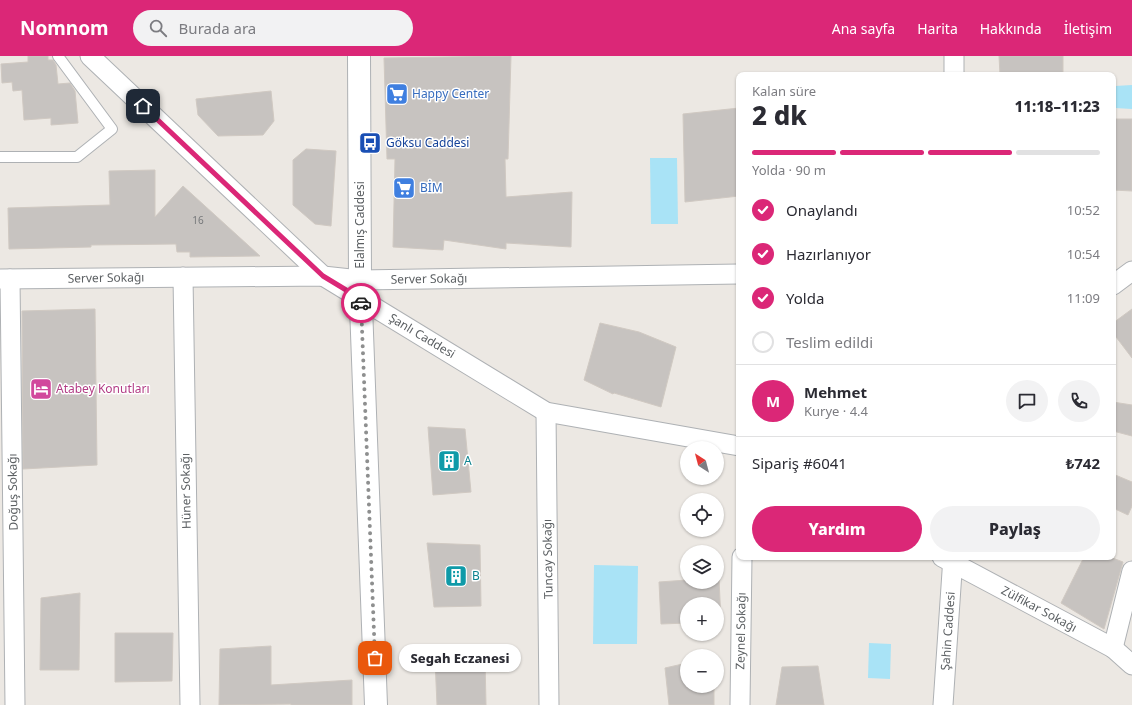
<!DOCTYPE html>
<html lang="tr">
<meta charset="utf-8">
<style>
:root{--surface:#fff;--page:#f2f2f3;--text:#2b2b33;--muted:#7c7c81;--line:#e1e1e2;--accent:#db2777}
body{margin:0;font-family:"Noto Sans",sans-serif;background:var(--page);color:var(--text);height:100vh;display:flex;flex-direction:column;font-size:15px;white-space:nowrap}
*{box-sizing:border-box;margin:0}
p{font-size:13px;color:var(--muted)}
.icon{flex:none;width:22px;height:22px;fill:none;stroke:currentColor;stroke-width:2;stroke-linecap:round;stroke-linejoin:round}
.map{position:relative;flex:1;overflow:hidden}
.side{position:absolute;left:736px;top:16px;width:380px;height:488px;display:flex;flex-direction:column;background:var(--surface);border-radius:8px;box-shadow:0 1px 3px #0004}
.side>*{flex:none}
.needle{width:26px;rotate:324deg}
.controls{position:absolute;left:680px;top:385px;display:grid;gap:8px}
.controls a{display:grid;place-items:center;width:44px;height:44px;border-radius:50%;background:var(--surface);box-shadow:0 1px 3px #0004;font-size:20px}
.pin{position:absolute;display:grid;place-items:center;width:34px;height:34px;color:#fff;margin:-17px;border-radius:8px;box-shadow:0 2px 6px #0006}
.courier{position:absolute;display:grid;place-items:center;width:40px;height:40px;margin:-20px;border:3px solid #db2777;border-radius:50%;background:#fff;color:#222;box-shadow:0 1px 5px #0007}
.bubble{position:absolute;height:28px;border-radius:14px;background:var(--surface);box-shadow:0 1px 3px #0004;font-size:13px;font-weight:800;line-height:28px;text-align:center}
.headline em{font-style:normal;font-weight:800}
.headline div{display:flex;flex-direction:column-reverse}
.headline{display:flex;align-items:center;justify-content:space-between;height:68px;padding:0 16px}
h1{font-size:26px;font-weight:800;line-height:30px}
.bar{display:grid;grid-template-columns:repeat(4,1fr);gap:6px 4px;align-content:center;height:48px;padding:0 16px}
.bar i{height:5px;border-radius:3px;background:var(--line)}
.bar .on{background:var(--accent)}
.bar p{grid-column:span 4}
.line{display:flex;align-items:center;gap:10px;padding:0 16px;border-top:1px solid var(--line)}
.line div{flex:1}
.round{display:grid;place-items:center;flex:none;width:42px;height:42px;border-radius:21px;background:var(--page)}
ol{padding:0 16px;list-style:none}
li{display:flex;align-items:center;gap:12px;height:44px}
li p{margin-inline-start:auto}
li .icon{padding:4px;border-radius:50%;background:var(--accent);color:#fff;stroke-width:4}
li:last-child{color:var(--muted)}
li i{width:22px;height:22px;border:2px solid var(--line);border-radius:50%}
.cta{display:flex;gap:8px;margin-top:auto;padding:8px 16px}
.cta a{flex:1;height:46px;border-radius:24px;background:var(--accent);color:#fff;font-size:16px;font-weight:800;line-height:46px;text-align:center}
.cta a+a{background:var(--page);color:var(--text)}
header{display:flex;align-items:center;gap:24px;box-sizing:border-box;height:56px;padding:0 20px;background:var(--accent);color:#fff}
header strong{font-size:19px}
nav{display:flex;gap:22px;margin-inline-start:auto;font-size:14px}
.search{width:280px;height:36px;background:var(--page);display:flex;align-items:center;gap:10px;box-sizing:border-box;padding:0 14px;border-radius:22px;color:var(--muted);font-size:15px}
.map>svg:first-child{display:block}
.water{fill:#a9e3f6}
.building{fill:#c7c3c0;stroke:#d0c9c2}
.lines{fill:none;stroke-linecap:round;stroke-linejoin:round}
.service-casing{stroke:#aeb1b4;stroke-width:12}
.minor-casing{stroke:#aeb1b4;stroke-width:21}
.tertiary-casing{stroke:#aeb1b4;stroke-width:24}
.service{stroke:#fff;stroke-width:10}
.minor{stroke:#fff;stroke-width:19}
.tertiary{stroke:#fff;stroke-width:22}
.done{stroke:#8e8f8f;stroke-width:4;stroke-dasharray:0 7.2}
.route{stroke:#db2777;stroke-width:5}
.labels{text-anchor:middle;stroke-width:3;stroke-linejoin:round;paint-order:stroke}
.number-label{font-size:10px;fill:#76787a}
.shop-label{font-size:12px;fill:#366cbe;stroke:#fff;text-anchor:start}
.transit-label{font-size:12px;fill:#164399;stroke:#fff;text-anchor:start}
.street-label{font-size:12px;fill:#5b5f62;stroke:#fff}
.hotel-label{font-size:12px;fill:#b23c85;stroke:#fff;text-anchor:start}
.culture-label{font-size:12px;fill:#0d838f;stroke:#fff;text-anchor:start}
</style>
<header>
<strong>Nomnom</strong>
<div class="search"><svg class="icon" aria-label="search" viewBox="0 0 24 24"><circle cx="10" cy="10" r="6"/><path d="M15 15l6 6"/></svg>Burada ara</div>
<nav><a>Ana sayfa</a><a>Harita</a><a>Hakkında</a><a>İletişim</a></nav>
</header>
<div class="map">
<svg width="1132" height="649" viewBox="0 0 1132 649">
<rect width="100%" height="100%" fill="#ece8e3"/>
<g class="water">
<polygon points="1132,29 1132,53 1115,52 1115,30"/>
<polygon points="650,102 677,102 678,168 651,168"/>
<polygon points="594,509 638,510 637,588 593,588"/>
<polygon points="869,587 891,588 890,623 868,622"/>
</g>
<g class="building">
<polygon points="28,0 48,0 48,4 53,4 56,9 58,28 70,27 75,35 78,67 51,69 51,62 24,64 22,34 13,35 12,26 2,27 1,8 28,6"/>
<polygon points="511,0 508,103 505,103 506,141 572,136 571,191 506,187 506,193 444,184 443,194 393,191 395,103 387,103 384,2"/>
<polygon points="999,0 1063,0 1063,19 1000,19"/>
<polygon points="271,35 274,65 263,79 218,80 198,59 196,43"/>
<polygon points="739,52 739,140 685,146 683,58"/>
<polygon points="1113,63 1132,63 1132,135 1113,134"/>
<polygon points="306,93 336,95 331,170 315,168 293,149 293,104"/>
<polygon points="155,114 155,161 183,130 260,200 190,201 190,196 177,196 176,188 91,189 91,191 9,193 8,152 110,149 109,115"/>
<polygon points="95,253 97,409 23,413 22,255"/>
<polygon points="1132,253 1132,302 1113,277 1113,267"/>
<polygon points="600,267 639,276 676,291 661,351 614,337 613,338 584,324"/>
<polygon points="1113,346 1132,349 1132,380 1113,375"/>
<polygon points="428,371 465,373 471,436 433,439"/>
<polygon points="1113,418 1132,426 1132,450 1128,459 1113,452"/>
<polygon points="427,487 480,489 481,550 434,551"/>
<polygon points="1084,501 1110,501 1123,506 1104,573 1061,547"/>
<polygon points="717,523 719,523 721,565 717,566 717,548 687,548 687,567 661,568 659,526 687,524 687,526 717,526"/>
<polygon points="80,537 79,614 40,614 41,542"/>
<polygon points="115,577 173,577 172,625 115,626"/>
<polygon points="271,590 271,629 352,624 352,649 291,649 291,648 219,649 220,593"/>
<polygon points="485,603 486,649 437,649 435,604"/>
<polygon points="687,607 687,630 714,630 714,649 669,649 665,612"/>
<polygon points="818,610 824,649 776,649 782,611"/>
</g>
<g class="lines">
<g class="service-casing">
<polyline id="service" points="0,101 77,101 112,73 58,0"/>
</g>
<g class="minor-casing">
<g id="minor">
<polyline points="90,0 323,220 546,356 739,390"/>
<polyline points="954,0 954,19"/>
<polyline points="183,221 190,649"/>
<polyline points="0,223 323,220 360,224 739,218"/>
<polyline points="10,223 15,649"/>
<polyline points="1113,229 1132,215"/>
<polyline points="546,356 549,649"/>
<polyline points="942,501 1113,592 1132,609"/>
<polyline points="1113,592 1132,515"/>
<polyline points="740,649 742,501"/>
<polyline points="943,649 953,501"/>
</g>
</g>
<g class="tertiary-casing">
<polyline id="tertiary" points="359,0 360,224 376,649"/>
</g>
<use href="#service" class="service"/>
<use href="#minor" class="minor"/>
<use href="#tertiary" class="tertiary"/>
</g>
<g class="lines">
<polyline class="done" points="361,247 375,602"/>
<polyline class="route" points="143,50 323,220 361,243 361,247"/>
</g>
<defs>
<g id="supermarket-square" transform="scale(1.15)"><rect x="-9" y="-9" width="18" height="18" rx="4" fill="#3f7fe0" stroke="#fff"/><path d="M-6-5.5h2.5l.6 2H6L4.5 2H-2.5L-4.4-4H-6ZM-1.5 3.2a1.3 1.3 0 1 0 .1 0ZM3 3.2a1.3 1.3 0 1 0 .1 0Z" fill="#fff"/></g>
<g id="bus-square" transform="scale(1.15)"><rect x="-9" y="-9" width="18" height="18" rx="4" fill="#1a4fb4" stroke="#fff"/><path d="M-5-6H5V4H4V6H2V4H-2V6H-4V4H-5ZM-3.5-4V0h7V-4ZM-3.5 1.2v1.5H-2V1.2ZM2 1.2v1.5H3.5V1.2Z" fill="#fff"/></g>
<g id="hotel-square" transform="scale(1.15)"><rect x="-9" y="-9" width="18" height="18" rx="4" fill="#d1479c" stroke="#fff"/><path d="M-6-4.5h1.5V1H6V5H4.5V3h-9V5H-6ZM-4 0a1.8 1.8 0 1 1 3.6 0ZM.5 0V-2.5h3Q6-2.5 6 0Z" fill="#fff"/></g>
<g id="building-square" transform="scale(1.15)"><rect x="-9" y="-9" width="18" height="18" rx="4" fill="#0f9aa8" stroke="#fff"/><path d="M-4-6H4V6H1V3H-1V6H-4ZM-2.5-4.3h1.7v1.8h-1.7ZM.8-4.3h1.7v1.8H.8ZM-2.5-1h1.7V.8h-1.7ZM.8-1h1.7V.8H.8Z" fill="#fff"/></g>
</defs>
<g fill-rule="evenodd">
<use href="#supermarket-square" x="397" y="38"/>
<use href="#bus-square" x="370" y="87"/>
<use href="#supermarket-square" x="404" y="132"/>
<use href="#hotel-square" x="41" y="333"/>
<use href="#building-square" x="449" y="405"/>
<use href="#building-square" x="456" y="520"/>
</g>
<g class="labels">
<g class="number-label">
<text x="198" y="168">16</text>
</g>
<g class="shop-label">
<text x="412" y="42">Happy Center</text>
<text x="420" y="136">BİM</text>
</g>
<g class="transit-label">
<text x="386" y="91">Göksu Caddesi</text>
</g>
<g class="street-label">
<text transform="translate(360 169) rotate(-90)" y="4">Elalmış Caddesi</text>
<text transform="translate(106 222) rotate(-1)" y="4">Server Sokağı</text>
<text transform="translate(429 223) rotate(-1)" y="4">Server Sokağı</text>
<text transform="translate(422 280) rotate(31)" y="4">Şanlı Caddesi</text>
<text transform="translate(186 435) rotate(-91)" y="4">Hüner Sokağı</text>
<text transform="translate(13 436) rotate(-91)" y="4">Doğuş Sokağı</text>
<text transform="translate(548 503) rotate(-91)" y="4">Tuncay Sokağı</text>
<text transform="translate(1039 553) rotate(28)" y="4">Zülfikar Sokağı</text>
<text transform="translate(741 575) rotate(-89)" y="4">Zeynel Sokağı</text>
<text transform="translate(948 575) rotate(-86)" y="4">Şahin Caddesi</text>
</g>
<g class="hotel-label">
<text x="56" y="337">Atabey Konutları</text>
</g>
<g class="culture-label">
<text x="464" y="409">A</text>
<text x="472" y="524">B</text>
</g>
</g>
</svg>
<div class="controls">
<a><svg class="needle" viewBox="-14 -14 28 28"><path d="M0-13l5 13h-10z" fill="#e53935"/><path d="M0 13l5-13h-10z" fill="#7c7c81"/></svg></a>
<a><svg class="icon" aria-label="locate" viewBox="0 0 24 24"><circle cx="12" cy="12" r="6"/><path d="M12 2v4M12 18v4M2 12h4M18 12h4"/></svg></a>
<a><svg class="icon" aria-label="layers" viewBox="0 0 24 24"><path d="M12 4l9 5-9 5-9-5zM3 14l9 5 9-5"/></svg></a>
<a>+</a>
<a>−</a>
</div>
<div class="pin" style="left:375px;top:602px;background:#ea580c"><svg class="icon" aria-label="bag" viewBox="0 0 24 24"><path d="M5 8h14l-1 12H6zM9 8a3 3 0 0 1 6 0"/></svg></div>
<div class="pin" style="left:143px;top:50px;background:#1f2937"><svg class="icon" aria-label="home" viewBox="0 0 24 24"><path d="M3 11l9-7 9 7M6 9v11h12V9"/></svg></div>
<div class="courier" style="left:361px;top:247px"><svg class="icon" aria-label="car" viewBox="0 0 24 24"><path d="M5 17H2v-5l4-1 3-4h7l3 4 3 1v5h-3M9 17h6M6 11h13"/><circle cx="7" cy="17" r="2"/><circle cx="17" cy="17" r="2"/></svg></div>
<div class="bubble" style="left:399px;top:588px;width:122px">Segah Eczanesi</div>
<section class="side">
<div class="headline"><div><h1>2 dk</h1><p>Kalan süre</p></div><em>11:18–11:23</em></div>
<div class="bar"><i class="on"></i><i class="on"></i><i class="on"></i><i></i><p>Yolda · 90 m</p></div>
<ol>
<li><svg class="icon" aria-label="check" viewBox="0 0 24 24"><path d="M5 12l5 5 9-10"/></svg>Onaylandı<p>10:52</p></li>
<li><svg class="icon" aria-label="check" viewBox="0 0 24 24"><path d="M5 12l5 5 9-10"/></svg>Hazırlanıyor<p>10:54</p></li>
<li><svg class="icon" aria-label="check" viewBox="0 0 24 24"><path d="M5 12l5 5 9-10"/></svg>Yolda<p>11:09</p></li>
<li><i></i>Teslim edildi</li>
</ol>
<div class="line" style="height:72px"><b class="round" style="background:var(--accent);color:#fff">M</b><div><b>Mehmet</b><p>Kurye · 4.4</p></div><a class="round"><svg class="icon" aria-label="chat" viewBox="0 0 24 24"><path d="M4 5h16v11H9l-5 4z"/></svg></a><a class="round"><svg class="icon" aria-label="phone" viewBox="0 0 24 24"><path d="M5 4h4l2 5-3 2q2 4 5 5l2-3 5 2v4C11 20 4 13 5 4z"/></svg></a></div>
<div class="line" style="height:52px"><div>Sipariş #6041</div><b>₺742</b></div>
<div class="cta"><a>Yardım</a><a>Paylaş</a></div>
</section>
</div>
